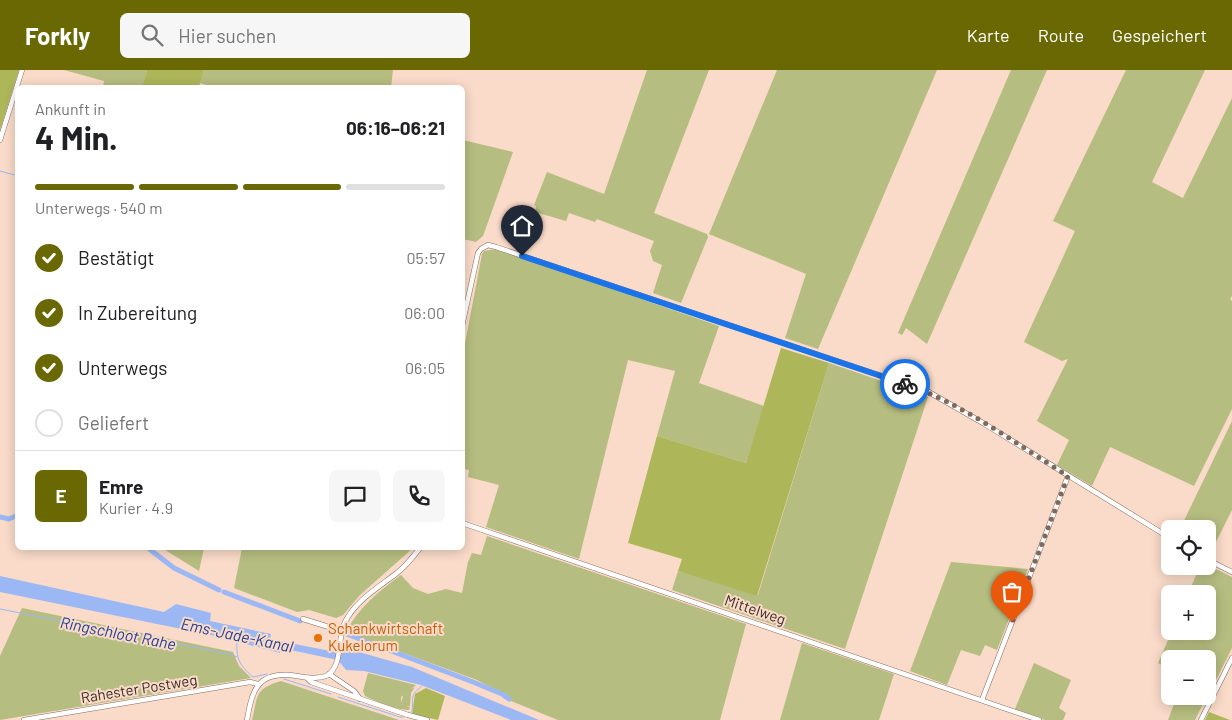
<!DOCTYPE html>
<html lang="de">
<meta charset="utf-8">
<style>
:root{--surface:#fff;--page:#f6f6f6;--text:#202124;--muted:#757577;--line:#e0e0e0;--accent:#696803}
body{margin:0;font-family:Barlow,sans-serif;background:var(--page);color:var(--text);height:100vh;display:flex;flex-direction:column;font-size:19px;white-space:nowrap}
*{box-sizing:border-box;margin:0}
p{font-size:16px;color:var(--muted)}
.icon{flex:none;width:28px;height:28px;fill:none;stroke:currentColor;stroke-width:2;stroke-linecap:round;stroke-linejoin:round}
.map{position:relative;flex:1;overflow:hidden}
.side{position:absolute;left:15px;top:15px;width:450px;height:465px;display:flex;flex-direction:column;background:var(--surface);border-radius:8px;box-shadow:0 2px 12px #0003}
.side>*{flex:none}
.buttons{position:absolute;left:1161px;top:450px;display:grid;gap:10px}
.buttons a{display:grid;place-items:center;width:55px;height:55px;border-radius:8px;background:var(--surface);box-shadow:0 2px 12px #0003;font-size:25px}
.pin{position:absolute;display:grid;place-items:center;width:42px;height:42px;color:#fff;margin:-51px -21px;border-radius:50% 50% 50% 0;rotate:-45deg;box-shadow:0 0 5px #0007}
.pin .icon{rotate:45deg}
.courier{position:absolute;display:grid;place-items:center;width:50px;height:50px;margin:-25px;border:4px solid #1a73e8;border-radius:50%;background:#fff;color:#222;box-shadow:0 1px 6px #0007}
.overview em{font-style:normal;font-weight:700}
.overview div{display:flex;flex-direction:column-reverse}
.overview{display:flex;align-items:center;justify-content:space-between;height:85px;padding:0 20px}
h1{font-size:32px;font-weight:700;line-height:38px}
.bar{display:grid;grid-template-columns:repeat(4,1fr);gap:8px 5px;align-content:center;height:60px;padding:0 20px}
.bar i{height:6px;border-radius:4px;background:var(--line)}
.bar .active{background:var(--accent)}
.bar p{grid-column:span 4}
.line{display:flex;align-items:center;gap:12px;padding:0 20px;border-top:1px solid var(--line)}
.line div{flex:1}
.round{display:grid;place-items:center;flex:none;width:52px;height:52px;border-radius:8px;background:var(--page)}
ol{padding:0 20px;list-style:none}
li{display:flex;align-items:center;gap:15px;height:55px}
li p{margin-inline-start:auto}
li .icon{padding:5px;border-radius:50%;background:var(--accent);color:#fff;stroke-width:4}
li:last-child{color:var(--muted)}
li i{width:28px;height:28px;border:2px solid var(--line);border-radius:50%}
header{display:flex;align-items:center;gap:30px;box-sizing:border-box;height:70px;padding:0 25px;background:var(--accent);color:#fff}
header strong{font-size:24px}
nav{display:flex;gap:28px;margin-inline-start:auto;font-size:18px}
.search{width:350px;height:45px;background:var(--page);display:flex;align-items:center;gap:12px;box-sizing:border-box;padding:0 18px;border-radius:8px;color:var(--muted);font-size:19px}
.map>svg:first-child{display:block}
.green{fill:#b6bd80}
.forest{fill:#aeb65a}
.water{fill:#9bb8f5}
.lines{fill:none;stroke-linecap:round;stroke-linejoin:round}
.stream{stroke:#9bb8f5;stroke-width:1}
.canal{stroke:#9bb8f5;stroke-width:5}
.minor-casing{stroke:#886b5b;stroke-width:5.5}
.minor{stroke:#fff;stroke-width:4.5}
.done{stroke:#7d6a5f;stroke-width:5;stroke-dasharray:0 9}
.route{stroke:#1a73e8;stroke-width:6}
.food-dot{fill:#e8710a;stroke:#fadac8;stroke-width:2}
.labels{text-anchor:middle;stroke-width:4;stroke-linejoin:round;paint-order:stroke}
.street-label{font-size:15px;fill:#3a2d26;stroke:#fadac8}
.food-label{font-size:15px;fill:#c56008;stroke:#fadac8;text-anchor:start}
.water-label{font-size:16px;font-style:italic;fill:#1e3e94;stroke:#fadac8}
</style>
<header>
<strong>Forkly</strong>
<div class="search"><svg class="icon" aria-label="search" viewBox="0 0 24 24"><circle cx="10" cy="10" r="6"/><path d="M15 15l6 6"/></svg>Hier suchen</div>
<nav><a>Karte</a><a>Route</a><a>Gespeichert</a></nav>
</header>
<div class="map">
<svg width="1232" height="650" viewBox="0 0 1232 650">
<rect width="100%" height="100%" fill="#fadac8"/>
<g class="green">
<polygon points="64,0 147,0 142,18 103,17 104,11"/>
<polygon points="204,0 393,0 391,17 216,18 200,13"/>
<polygon points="647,0 709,0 654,143 707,164 708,167 681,233 653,223 662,195 653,191 650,181 654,171 597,149 595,152 569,143 566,151 535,142 536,136 534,135 547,102 604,124"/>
<polygon points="777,0 937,0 818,279 785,268 806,204 709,164"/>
<polygon points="1011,0 1047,0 927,274 906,258 902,265 898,263"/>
<polygon points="1126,0 1205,0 1152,112 1183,128 1232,28 1232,226 1230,229 1232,231 1232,339 1194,416 1110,377 1092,416 1057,395 1069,370 1037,351 1068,289 1062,291 1024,272 1075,161 1053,151"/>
<polygon points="463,70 513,82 483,166 476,172 463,169"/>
<polygon points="497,179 719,256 699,313 764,336 746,393 657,366 675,301 628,290 579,489 486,457 499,415 468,407 469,400 463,399 463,284 482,184 484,181"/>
<polygon points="829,293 928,327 845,579 672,520 678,501 758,525"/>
<polygon points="1232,351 1232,440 1211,482 1208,484 1208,459 1180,459"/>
<path d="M487,466L746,554L720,650H558L511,631L509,627L477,610L346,562C359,537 379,521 401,505L413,518L428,524L446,519L462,523L468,492L472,483L481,485Z"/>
<polygon points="162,478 204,478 199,501"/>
<polygon points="242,478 413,478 360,525 343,545 336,548 309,540 297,542 234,518"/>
<polygon points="951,492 1028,499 997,580 985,575 980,586 961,580 947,615 910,601"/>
<polygon points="1208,495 1232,507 1232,578 1208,626 1208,589 1170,589 1170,600 1158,593 1172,561 1208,561 1208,524 1188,524 1200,496"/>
<polygon points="22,538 233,582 239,596 251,608 0,650 0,586"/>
<polygon points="802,573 894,604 879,650 780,650"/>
<polygon points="1034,593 1071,610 1059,638 1066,643 1063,650 1045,650 1015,639"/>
<path d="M368,603L416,615L401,627V633L404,623L415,617L411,623L410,636H406L410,637L409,640C394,639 379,633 365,626L363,621Z"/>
<path d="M281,611L399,650H252C258,626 254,619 281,611Z"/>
<polygon points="1177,626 1207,626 1195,650 1168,650"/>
</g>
<g class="forest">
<polygon points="0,0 19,0 0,60"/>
<polygon points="147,0 204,0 199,17 142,17"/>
<polygon points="781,278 829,293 757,526 678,501 682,489 628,473 657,366 746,393"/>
<polygon points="426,618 445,626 438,650 412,644 415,624"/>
<polygon points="1209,642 1230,650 1205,650"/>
</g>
<polygon class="water" points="0,506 164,542 176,534 211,543 210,551 271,564 270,569 340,583 348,579 412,597 539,650 511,650 421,615 364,601 346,600 338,590 281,578 280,583 216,566 0,522"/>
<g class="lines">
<g class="stream">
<polyline points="0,101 18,106"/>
<polyline points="0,539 229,584 237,587"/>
<path d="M237,571C236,588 239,595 253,607L267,604"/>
<polyline points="284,609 331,624"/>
<polyline points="338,627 400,647 403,647"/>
<path d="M412,642C414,627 409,626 422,616"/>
</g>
<g class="canal">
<polyline points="0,447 9,449 18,445"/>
<polyline points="148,478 174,498 219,520"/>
<polyline points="224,522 300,551"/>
<polyline points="344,563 473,612 502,624 509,629"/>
</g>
<g class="minor-casing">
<g id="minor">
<polyline points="0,70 22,0"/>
<polyline points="462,256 478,183 481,179 488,175 496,177 927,321 983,353 1170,468"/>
<polyline points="462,453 1039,650"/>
<polyline points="1208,490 1232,502"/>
<polyline points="303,549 342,561"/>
<polyline points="329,604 354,621 360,629"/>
<polyline points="307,608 311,612 408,645 427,650"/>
<polyline points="982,630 1068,406"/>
<polyline points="24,650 250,612 258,614"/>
<path d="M247,650C252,622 256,603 290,605C298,606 305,608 313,608C318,607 323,608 328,605C343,594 337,568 345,552C356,530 379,517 397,503C406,496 413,487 420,478"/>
<polyline points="1201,650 1232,588"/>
</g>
</g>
<use href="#minor" class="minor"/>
</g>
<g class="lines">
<path class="done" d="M905,314C960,332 1018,375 1068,406L1012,552"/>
<polyline class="route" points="522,186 905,314"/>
</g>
<circle class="food-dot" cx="318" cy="568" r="5"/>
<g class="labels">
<g class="street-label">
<text transform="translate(755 540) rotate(19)" y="5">Mittelweg</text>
<text transform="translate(139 619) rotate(-9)" y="5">Rahester Postweg</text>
</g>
<g class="food-label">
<text x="328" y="564">Schankwirtschaft<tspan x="328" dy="17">Kukelorum</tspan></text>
</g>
<g class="water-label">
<text transform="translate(118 563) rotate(11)" y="6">Ringschloot Rahe</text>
<text transform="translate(237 565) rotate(12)" y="6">Ems-Jade-Kanal</text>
</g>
</g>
</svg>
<div class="buttons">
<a><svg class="icon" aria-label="locate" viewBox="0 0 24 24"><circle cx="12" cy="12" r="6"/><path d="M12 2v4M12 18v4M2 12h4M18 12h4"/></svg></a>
<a>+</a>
<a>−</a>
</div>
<div class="pin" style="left:1012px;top:552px;background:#ea580c"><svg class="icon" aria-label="bag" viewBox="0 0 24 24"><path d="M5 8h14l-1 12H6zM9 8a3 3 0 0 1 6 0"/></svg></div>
<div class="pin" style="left:522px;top:186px;background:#1f2937"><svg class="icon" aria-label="home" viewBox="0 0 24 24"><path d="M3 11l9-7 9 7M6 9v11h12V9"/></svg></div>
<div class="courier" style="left:905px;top:314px"><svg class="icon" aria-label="bike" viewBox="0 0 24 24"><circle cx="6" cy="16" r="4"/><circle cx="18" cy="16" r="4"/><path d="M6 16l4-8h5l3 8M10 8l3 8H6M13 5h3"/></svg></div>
<section class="side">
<div class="overview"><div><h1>4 Min.</h1><p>Ankunft in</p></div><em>06:16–06:21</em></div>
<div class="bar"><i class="active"></i><i class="active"></i><i class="active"></i><i></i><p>Unterwegs · 540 m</p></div>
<ol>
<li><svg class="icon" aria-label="check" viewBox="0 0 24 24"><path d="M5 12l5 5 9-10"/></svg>Bestätigt<p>05:57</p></li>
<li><svg class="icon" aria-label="check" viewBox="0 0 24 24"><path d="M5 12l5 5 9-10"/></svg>In Zubereitung<p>06:00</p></li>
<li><svg class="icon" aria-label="check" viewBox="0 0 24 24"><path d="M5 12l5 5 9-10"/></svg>Unterwegs<p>06:05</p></li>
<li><i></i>Geliefert</li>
</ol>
<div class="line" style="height:90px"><b class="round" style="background:var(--accent);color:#fff">E</b><div><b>Emre</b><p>Kurier · 4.9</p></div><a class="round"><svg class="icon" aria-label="chat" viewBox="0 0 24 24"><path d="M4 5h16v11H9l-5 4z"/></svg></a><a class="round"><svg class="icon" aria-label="phone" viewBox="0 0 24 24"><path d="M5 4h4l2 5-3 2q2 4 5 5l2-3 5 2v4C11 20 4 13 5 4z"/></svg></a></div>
</section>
</div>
